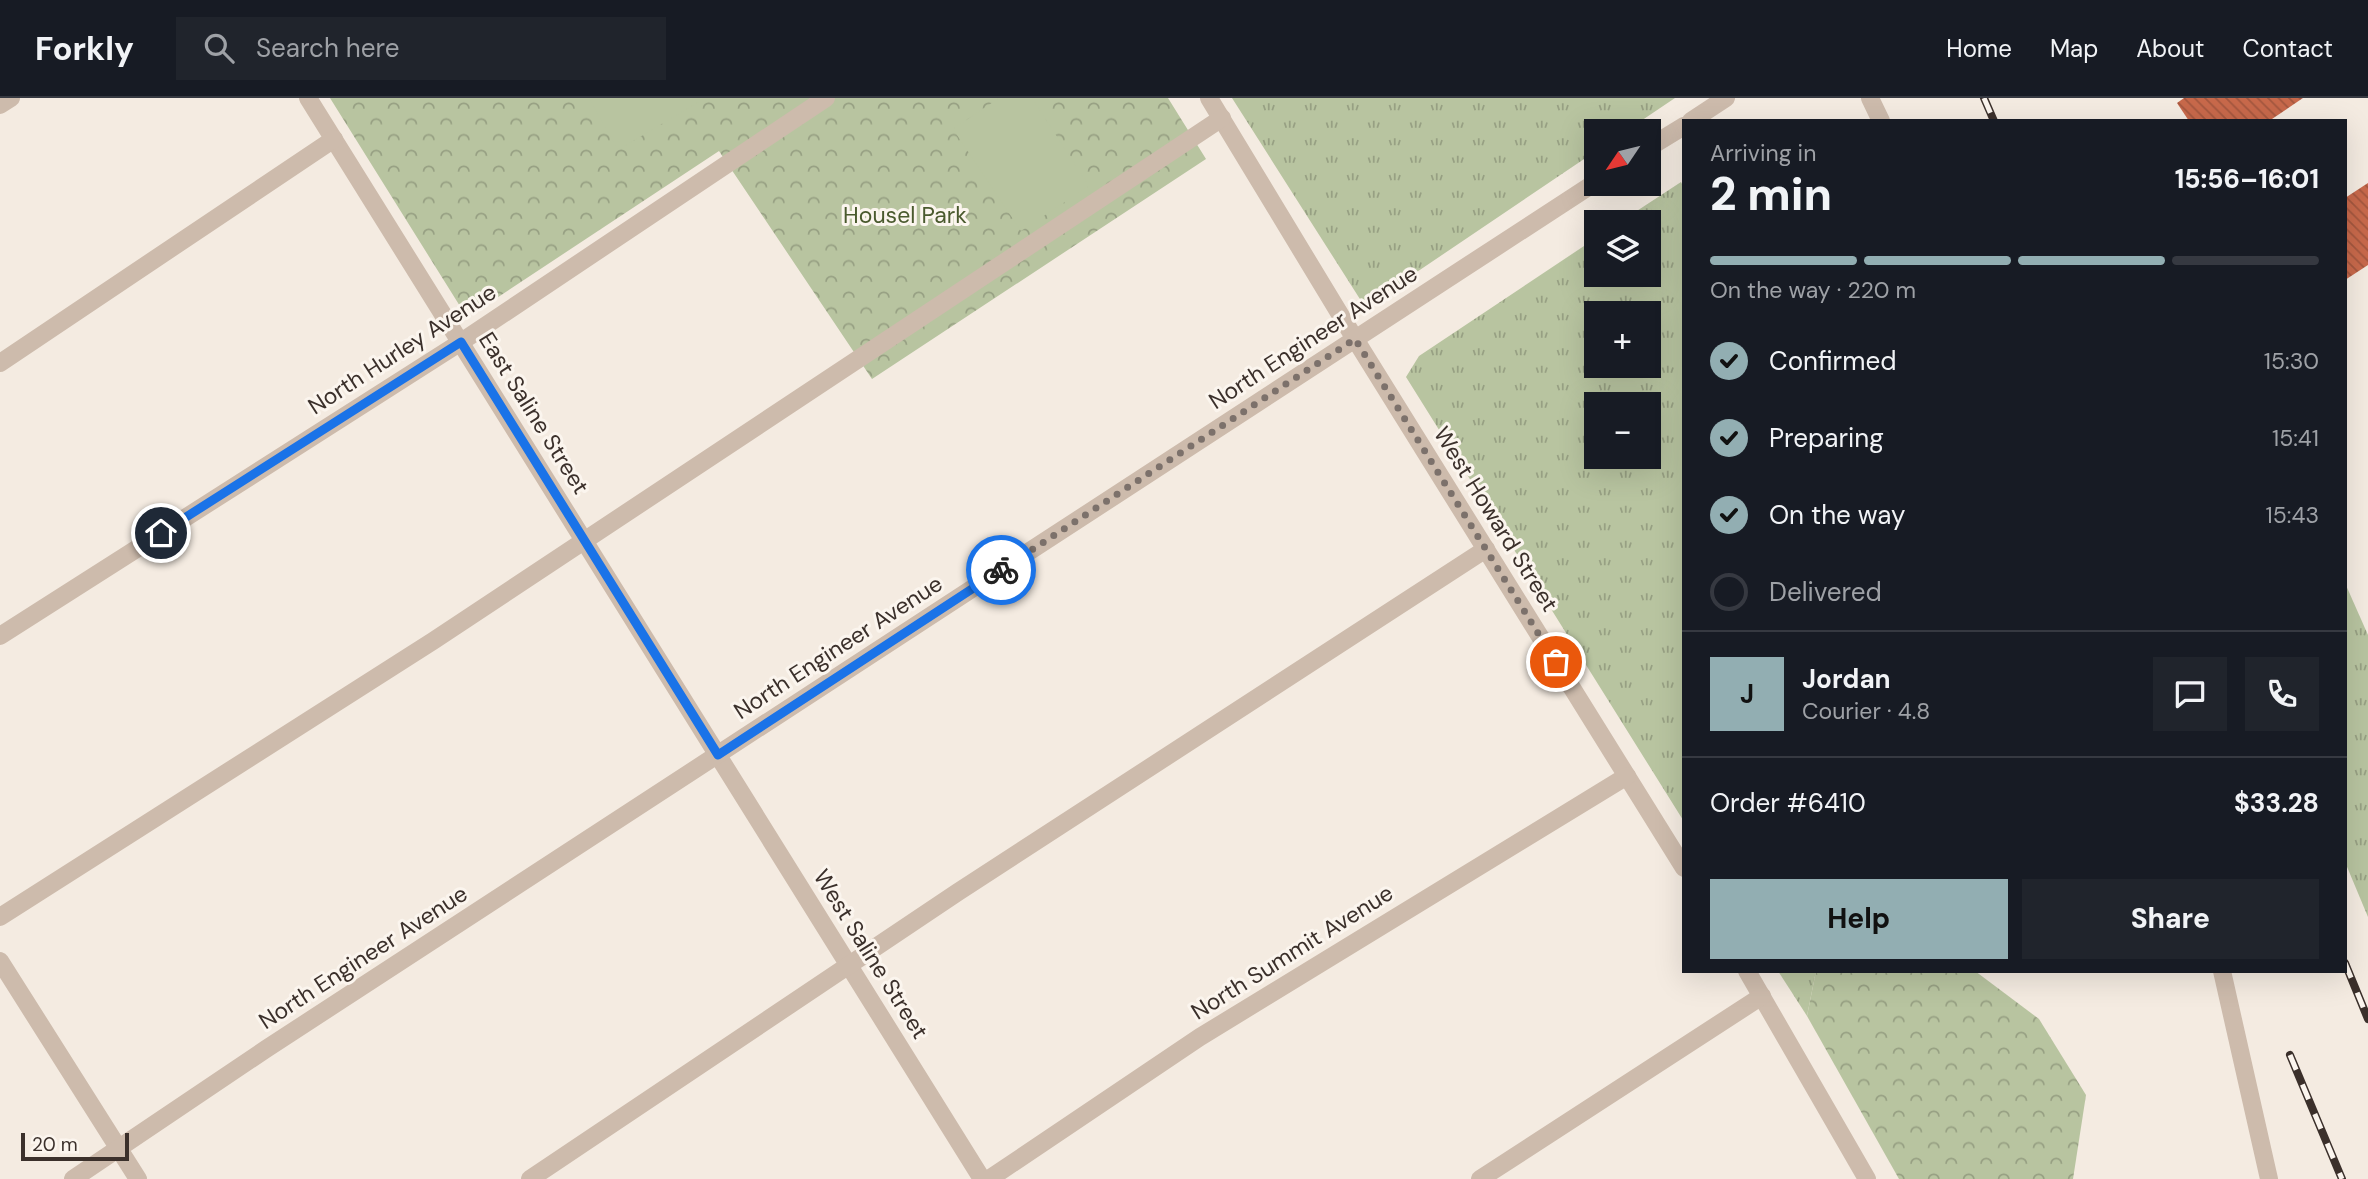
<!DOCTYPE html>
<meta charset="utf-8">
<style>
:root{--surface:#171b24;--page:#20242c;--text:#f1f3f6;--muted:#9ea1a6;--line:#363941;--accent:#92aeb2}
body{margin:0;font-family:"DM Sans",sans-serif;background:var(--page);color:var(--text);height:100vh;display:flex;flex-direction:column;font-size:26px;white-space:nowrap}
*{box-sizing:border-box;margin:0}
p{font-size:23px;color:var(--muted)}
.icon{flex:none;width:38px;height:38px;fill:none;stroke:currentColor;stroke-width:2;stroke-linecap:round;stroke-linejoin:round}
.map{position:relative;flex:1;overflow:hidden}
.side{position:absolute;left:1682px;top:21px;width:665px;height:854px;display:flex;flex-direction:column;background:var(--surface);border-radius:0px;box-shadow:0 7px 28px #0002}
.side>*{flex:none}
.needle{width:46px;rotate:235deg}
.controls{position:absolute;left:1584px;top:21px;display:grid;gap:14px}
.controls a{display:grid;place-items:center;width:77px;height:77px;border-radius:0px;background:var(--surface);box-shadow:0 7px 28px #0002;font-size:35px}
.scale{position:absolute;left:21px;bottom:18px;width:108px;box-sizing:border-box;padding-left:7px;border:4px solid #3b302b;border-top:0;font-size:19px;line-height:24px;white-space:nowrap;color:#3b302b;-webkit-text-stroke:5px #fbf5ee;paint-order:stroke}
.pin{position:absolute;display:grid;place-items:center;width:60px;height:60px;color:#fff;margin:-30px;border:4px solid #fff;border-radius:50%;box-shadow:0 2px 7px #0007}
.courier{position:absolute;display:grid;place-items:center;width:70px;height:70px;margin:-35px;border:5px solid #1a73e8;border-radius:50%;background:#fff;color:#222;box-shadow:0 2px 9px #0007}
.overview em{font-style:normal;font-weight:800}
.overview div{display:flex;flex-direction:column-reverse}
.overview{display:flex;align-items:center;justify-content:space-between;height:119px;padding:0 28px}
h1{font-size:46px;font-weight:800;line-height:52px}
.bar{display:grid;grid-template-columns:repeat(4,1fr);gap:10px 7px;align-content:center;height:84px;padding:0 28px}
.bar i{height:9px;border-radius:5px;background:var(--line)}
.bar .on{background:var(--accent)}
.bar p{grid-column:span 4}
.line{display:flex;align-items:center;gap:18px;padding:0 28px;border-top:2px solid var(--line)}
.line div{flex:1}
.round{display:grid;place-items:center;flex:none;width:74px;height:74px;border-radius:0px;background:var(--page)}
ol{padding:0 28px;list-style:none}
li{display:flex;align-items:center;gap:21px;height:77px}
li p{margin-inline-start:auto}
li .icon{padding:7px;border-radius:50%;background:var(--accent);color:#111;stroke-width:4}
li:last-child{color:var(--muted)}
li i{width:38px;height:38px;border:4px solid var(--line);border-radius:50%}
.button{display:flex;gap:14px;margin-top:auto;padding:14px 28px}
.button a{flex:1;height:80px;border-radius:0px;background:var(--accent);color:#111;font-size:28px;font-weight:800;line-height:80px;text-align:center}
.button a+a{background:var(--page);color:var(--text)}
header{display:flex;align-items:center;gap:42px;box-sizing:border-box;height:98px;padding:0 35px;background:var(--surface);border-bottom:2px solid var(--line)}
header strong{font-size:33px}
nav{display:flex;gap:38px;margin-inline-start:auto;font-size:24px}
.search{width:490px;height:63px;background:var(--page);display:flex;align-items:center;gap:18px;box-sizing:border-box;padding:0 24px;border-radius:0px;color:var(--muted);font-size:26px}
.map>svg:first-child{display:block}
.grass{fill:url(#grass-tufts);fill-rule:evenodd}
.forest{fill:url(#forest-crowns)}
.pitch{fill:#b8c4a0}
.building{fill:url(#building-back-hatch)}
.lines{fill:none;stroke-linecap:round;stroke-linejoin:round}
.minor{stroke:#cdbbac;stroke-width:18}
.rail-casing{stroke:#3b302b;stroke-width:8}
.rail{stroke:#fbf5ee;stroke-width:5;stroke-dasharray:16;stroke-linecap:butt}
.done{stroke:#7c716b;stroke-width:7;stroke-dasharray:0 12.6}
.route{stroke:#1a73e8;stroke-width:9}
.labels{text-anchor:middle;stroke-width:6;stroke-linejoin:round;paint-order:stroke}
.park-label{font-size:23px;fill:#4a5a2e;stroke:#fbf5ee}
.street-label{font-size:23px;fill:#3b302b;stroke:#fbf5ee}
</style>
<header>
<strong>Forkly</strong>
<div class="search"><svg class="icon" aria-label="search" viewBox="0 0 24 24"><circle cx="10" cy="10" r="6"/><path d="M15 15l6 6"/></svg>Search here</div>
<nav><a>Home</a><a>Map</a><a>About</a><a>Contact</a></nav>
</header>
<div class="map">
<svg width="2368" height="1081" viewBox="0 0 2368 1081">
<defs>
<pattern id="grass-tufts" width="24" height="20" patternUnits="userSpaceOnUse" patternTransform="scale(1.75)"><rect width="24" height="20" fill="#b8c4a0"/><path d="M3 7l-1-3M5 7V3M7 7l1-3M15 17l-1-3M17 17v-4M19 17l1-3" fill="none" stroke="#97a083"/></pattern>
<pattern id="forest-crowns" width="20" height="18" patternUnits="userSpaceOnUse" patternTransform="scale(1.75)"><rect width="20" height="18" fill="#b8c4a0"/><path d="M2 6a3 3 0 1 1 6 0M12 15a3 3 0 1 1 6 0" fill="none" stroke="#97a083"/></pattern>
<pattern id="building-back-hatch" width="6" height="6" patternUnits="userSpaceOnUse" patternTransform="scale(1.75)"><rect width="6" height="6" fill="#c8694b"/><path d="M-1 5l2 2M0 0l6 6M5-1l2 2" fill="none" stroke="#a4573f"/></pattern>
</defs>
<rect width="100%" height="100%" fill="#f4ebe1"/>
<g class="grass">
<polygon points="1232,0 1675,0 1626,33 1596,33 1596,53 1365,209"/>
<path d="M1681,84L1684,90L1683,722L1406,279L1419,258L1596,140V177H1648V124H1620ZM1648,215V268H1596V215ZM1596,306H1648V359H1596Z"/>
<polygon points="2345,485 2368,537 2368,819 2345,764"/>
<polygon points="1778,873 1816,873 1807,918"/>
</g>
<g class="forest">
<polygon points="330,0 1168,0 1206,61 872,281 719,53 483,209 463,213"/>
<polygon points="1816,873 1975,873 2039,921 2086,997 2073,1081 1899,1081 1807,918"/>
</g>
<g class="pitch">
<polygon points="589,0 705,0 618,52"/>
<polygon points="999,0 1032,0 1089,88 1021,133 953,31"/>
</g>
<g class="building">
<polygon points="2184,0 2303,0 2269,23 2189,23 2177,5"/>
<polygon points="2368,85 2368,167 2345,182 2345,100"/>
</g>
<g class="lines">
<g class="minor">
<polyline points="308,0 982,1081"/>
<polyline points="1209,0 1355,241 1684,770"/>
<polyline points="1870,0 1881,23"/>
<polyline points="0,7 11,0"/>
<polyline points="1691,23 1726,0"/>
<polyline points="1648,50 1684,28"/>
<polyline points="0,265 334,41"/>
<polyline points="0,538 461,244 826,0"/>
<polyline points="0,819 433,543 1222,20"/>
<polyline points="0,863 138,1081"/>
<polyline points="1747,873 1867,1081"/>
<polyline points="2222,873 2269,1081"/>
<polyline points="73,1081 266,951 1596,84"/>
<polyline points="530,1081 958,794 1486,451"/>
<polyline points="989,1081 1200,939 1627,678"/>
<polyline points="1480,1081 1762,898"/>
</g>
<g class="rail-casing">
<g id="rail">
<polyline points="1984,0 1994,23"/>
<polyline points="2345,865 2368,921"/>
<polyline points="2290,957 2342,1081"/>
</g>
</g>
<use href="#rail" class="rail"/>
</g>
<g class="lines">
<polyline class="done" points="1001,472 1355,241 1556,564"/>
<polyline class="route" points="161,435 461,244 718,657 1001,472"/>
</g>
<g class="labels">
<g class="park-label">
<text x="905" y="125">Housel Park</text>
</g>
<g class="street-label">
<text transform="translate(1313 239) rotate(-33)" y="8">North Engineer Avenue</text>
<text transform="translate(402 251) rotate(-33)" y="8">North Hurley Avenue</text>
<text transform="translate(534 315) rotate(58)" y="8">East Saline Street</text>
<text transform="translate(1496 421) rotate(58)" y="8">West Howard Street</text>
<text transform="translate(838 549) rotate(-33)" y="8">North Engineer Avenue</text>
<text transform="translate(1292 854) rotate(-32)" y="8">North Summit Avenue</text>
<text transform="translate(871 856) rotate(58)" y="8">West Saline Street</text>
<text transform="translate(363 859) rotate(-33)" y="8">North Engineer Avenue</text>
</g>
</g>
</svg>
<div class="controls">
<a><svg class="needle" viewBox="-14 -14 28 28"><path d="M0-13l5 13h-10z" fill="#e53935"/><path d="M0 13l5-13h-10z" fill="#9ea1a6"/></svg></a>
<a><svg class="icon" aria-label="layers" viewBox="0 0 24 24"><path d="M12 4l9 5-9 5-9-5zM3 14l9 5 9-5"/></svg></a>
<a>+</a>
<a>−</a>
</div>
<div class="scale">20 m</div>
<div class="pin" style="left:1556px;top:564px;background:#ea580c"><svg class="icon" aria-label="bag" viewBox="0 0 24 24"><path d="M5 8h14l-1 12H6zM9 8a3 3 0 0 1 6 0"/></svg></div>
<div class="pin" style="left:161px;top:435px;background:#1f2937"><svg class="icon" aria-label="home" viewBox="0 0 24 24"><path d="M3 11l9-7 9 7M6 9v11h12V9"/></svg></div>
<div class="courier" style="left:1001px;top:472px"><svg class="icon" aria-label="bike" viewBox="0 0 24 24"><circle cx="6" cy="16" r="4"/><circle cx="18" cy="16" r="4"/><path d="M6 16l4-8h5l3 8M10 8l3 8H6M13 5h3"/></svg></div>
<section class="side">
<div class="overview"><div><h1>2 min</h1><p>Arriving in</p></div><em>15:56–16:01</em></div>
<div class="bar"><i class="on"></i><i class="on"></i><i class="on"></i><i></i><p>On the way · 220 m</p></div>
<ol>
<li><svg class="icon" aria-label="check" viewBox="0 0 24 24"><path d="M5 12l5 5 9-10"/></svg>Confirmed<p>15:30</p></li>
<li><svg class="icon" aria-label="check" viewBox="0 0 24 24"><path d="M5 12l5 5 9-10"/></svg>Preparing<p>15:41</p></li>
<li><svg class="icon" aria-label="check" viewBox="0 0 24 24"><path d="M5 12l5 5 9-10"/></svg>On the way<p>15:43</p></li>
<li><i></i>Delivered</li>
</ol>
<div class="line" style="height:126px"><b class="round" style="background:var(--accent);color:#111">J</b><div><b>Jordan</b><p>Courier · 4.8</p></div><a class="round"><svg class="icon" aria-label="chat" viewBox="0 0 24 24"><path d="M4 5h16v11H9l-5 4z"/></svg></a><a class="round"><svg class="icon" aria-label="phone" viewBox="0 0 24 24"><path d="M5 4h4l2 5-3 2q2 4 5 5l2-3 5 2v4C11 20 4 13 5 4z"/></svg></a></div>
<div class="line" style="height:91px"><div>Order #6410</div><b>$33.28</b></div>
<div class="button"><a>Help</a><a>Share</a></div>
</section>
</div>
